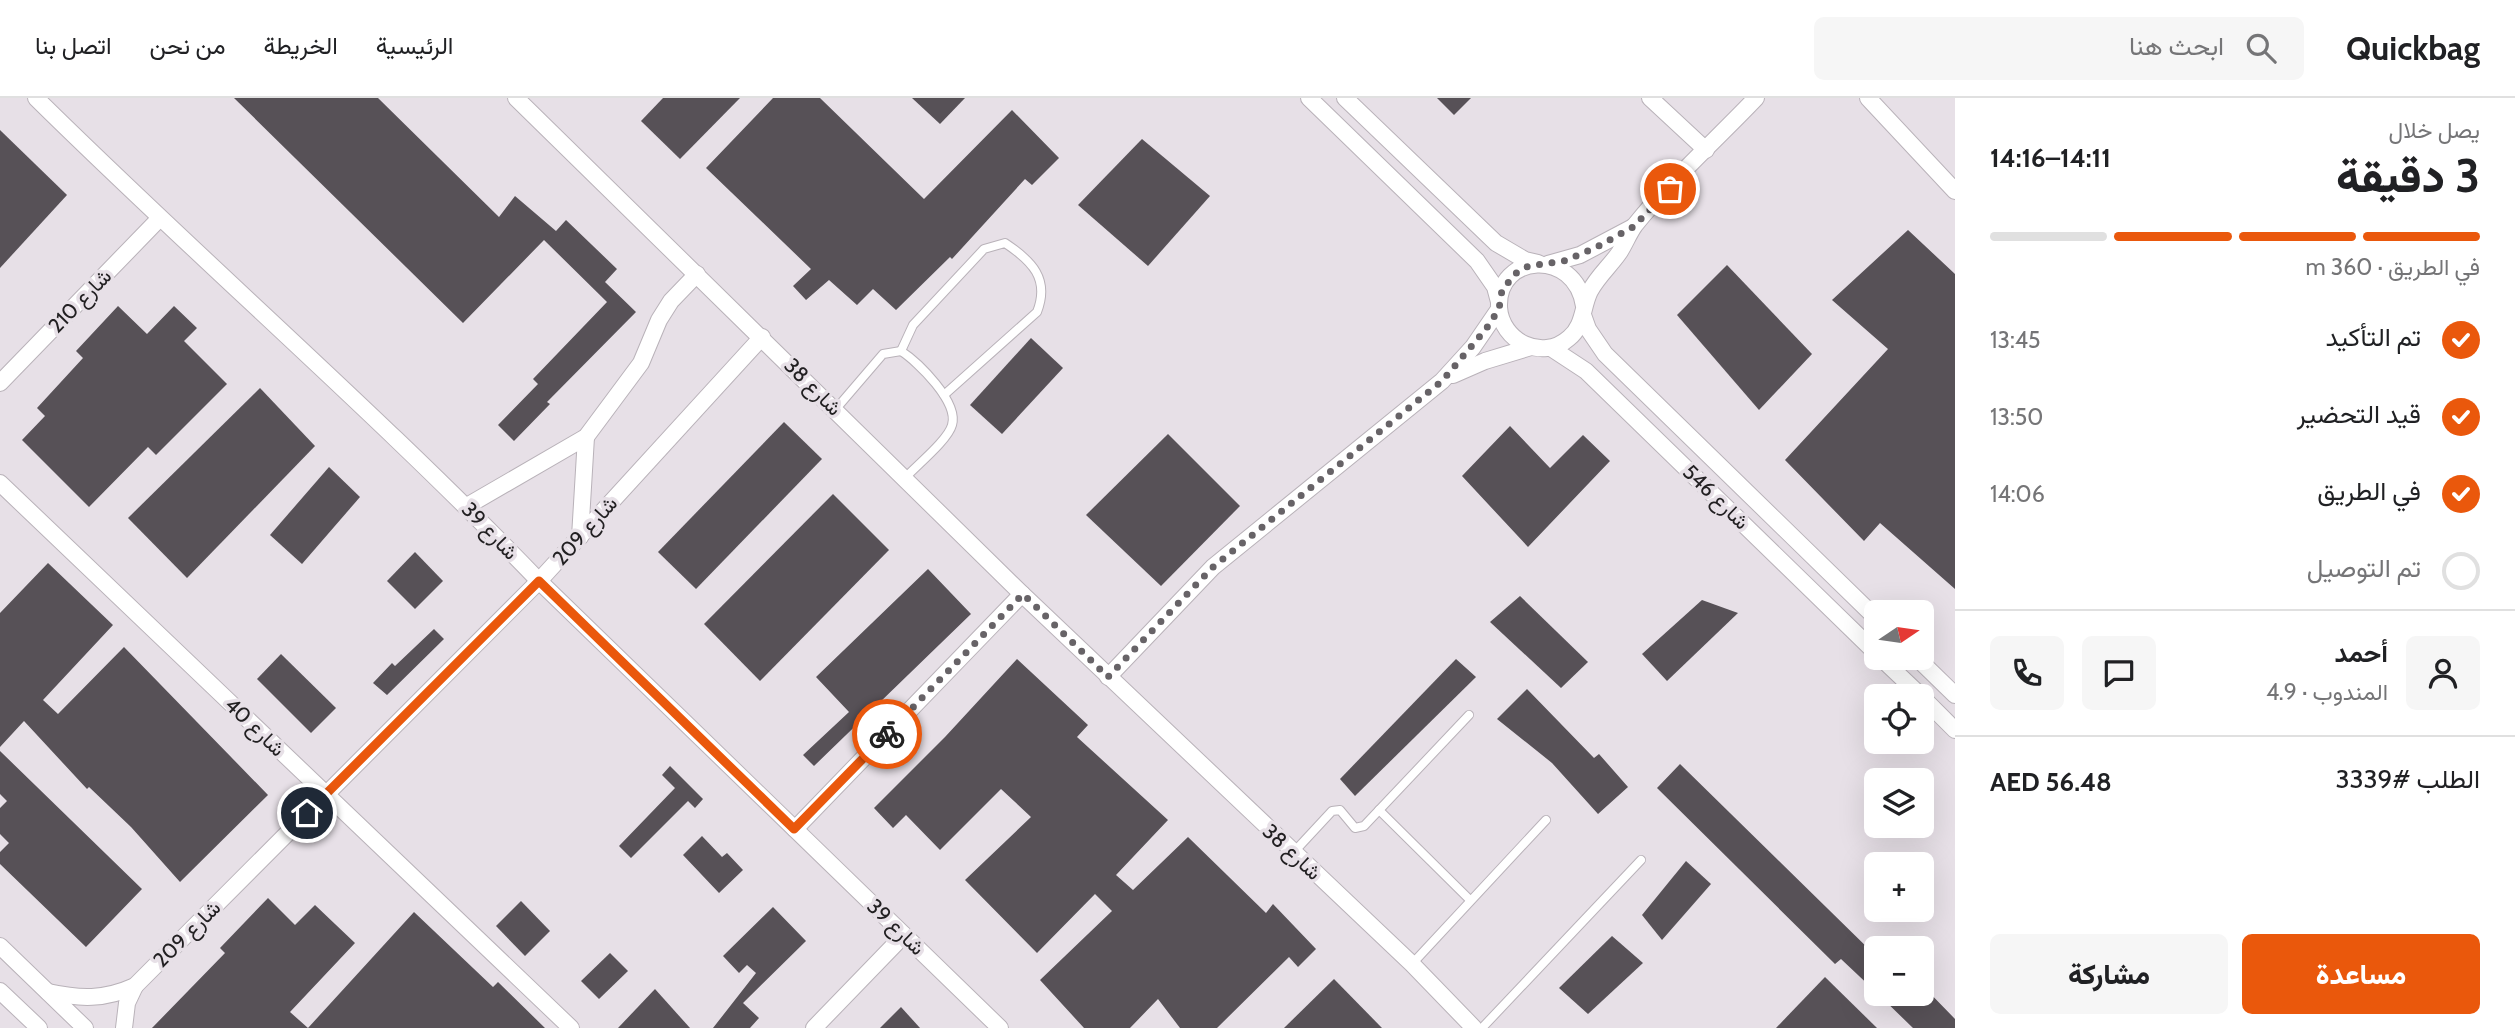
<!DOCTYPE html>
<html lang="ar">
<meta charset="utf-8">
<style>
:root{--surface:#fff;--page:#f6f6f6;--text:#202124;--muted:#757577;--line:#e0e0e0;--accent:#ea580c}
body{margin:0;font-family:Cabin,Vazirmatn,sans-serif;background:var(--page);color:var(--text);direction:rtl;height:100vh;display:flex;flex-direction:column;font-size:26px;white-space:nowrap}
*{box-sizing:border-box;margin:0}
p{font-size:23px;color:var(--muted)}
.icon{flex:none;width:38px;height:38px;fill:none;stroke:currentColor;stroke-width:2;stroke-linecap:round;stroke-linejoin:round}
.map{position:relative;flex:1;overflow:hidden;direction:ltr}
.drawer{display:flex;flex-direction:column;background:var(--surface);width:560px}
.drawer>*{flex:none}
.needle{width:46px;rotate:77deg}
.controls{position:absolute;left:1864px;top:502px;display:grid;gap:14px}
.controls a{display:grid;place-items:center;width:70px;height:70px;border-radius:10px;background:var(--surface);box-shadow:0 7px 28px #0002;font-size:35px}
.pin{position:absolute;display:grid;place-items:center;width:60px;height:60px;color:#fff;margin:-30px;border:4px solid #fff;border-radius:50%;box-shadow:0 2px 7px #0007}
.courier{position:absolute;display:grid;place-items:center;width:70px;height:70px;margin:-35px;border:5px solid #ea580c;border-radius:50%;background:#fff;color:#222;box-shadow:0 2px 9px #0007}
.overview em{font-style:normal;font-weight:800}
.overview div{display:flex;flex-direction:column-reverse}
.overview{display:flex;align-items:center;justify-content:space-between;height:119px;padding:0 35px}
h1{font-size:46px;font-weight:800;line-height:52px}
.bar{display:grid;grid-template-columns:repeat(4,1fr);gap:10px 7px;align-content:center;height:84px;padding:0 35px}
.bar i{height:9px;border-radius:5px;background:var(--line)}
.bar .active{background:var(--accent)}
.bar p{grid-column:span 4}
.line{display:flex;align-items:center;gap:18px;padding:0 35px;border-top:2px solid var(--line)}
.line div{flex:1}
.round{display:grid;place-items:center;flex:none;width:74px;height:74px;border-radius:10px;background:var(--page)}
ol{padding:0 35px;list-style:none}
li{display:flex;align-items:center;gap:21px;height:77px}
li p{margin-inline-start:auto}
li .icon{padding:7px;border-radius:50%;background:var(--accent);color:#fff;stroke-width:4}
li:last-child{color:var(--muted)}
li i{width:38px;height:38px;border:4px solid var(--line);border-radius:50%}
.cta{display:flex;gap:14px;margin-top:auto;padding:14px 35px}
.cta a{flex:1;height:80px;border-radius:10px;background:var(--accent);color:#fff;font-size:28px;font-weight:800;line-height:80px;text-align:center}
.cta a+a{background:var(--page);color:var(--text)}
header{display:flex;align-items:center;gap:42px;box-sizing:border-box;height:98px;padding:0 35px;background:var(--surface);border-bottom:2px solid var(--line)}
header strong{font-size:33px}
nav{display:flex;gap:38px;margin-inline-start:auto;font-size:24px}
.search{width:490px;height:63px;background:var(--page);display:flex;align-items:center;gap:18px;box-sizing:border-box;padding:0 24px;border-radius:10px;color:var(--muted);font-size:26px}
main{display:flex;flex:1;min-height:0}
.map>svg:first-child{display:block}
.building{fill:#575157}
.lines{fill:none;stroke-linecap:round;stroke-linejoin:round}
.lane-casing{stroke:#b9b2b9;stroke-width:10}
.street-casing{stroke:#b9b2b9;stroke-width:18}
.lane{stroke:#fff;stroke-width:8}
.street{stroke:#fff;stroke-width:16}
.done{stroke:#676367;stroke-width:7;stroke-dasharray:0 12.6}
.route{stroke:#ea580c;stroke-width:9}
.labels{text-anchor:middle;stroke-width:7;stroke-linejoin:round;paint-order:stroke}
.street-label{font-size:21px;fill:#222022;stroke:#e7e0e7}
</style>
<header>
<strong>Quickbag</strong>
<div class="search"><svg class="icon" aria-label="search" viewBox="0 0 24 24"><circle cx="10" cy="10" r="6"/><path d="M15 15l6 6"/></svg>ابحث هنا</div>
<nav><a>الرئيسية</a><a>الخريطة</a><a>من نحن</a><a>اتصل بنا</a></nav>
</header>
<main>
<section class="drawer">
<div class="overview"><div><h1>3 دقيقة</h1><p>يصل خلال</p></div><em>14:11–14:16</em></div>
<div class="bar"><i class="active"></i><i class="active"></i><i class="active"></i><i></i><p>في الطريق · 360 m</p></div>
<ol>
<li><svg class="icon" aria-label="check" viewBox="0 0 24 24"><path d="M5 12l5 5 9-10"/></svg>تم التأكيد<p>13:45</p></li>
<li><svg class="icon" aria-label="check" viewBox="0 0 24 24"><path d="M5 12l5 5 9-10"/></svg>قيد التحضير<p>13:50</p></li>
<li><svg class="icon" aria-label="check" viewBox="0 0 24 24"><path d="M5 12l5 5 9-10"/></svg>في الطريق<p>14:06</p></li>
<li><i></i>تم التوصيل</li>
</ol>
<div class="line" style="height:126px"><a class="round"><svg class="icon" aria-label="person" viewBox="0 0 24 24"><circle cx="12" cy="8" r="4"/><path d="M4 21q1-7 8-7t8 7"/></svg></a><div><b>أحمد</b><p>المندوب · 4.9</p></div><a class="round"><svg class="icon" aria-label="chat" viewBox="0 0 24 24"><path d="M4 5h16v11H9l-5 4z"/></svg></a><a class="round"><svg class="icon" aria-label="phone" viewBox="0 0 24 24"><path d="M5 4h4l2 5-3 2q2 4 5 5l2-3 5 2v4C11 20 4 13 5 4z"/></svg></a></div>
<div class="line" style="height:91px"><div>الطلب #3339</div><b>AED 56.48</b></div>
<div class="cta"><a>مساعدة</a><a>مشاركة</a></div>
</section>
<div class="map">
<svg width="1955" height="930" viewBox="0 0 1955 930">
<rect width="100%" height="100%" fill="#e7e0e7"/>
<g class="building">
<polygon points="234,0 378,0 499,119 515,98 556,133 566,122 617,171 605,184 636,214 547,304 550,306 514,343 498,327 538,286 533,281 607,204 544,142 463,225"/>
<polygon points="663,0 740,0 680,61 641,23"/>
<polygon points="773,0 820,0 924,101 1012,12 1059,60 1032,87 1025,81 952,161 950,159 896,212 873,191 857,207 829,182 806,202 793,188 811,171 706,70"/>
<polygon points="912,0 965,0 940,26"/>
<polygon points="1437,0 1471,0 1454,17"/>
<polygon points="0,32 67,97 0,170"/>
<polygon points="1142,41 1210,98 1148,168 1078,107"/>
<polygon points="1908,132 1955,176 1955,491 1880,425 1864,443 1785,362 1888,251 1832,202"/>
<polygon points="1727,167 1812,256 1759,312 1677,217"/>
<polygon points="118,208 147,236 174,208 197,230 184,243 227,286 156,357 148,349 89,409 22,342 45,318 37,310 83,260 76,253"/>
<polygon points="1031,240 1063,270 1002,336 970,307"/>
<polygon points="260,290 315,348 187,480 128,420"/>
<polygon points="784,324 822,361 696,491 658,454"/>
<polygon points="1510,328 1550,370 1583,337 1610,363 1528,449 1462,378"/>
<polygon points="1168,336 1240,408 1161,488 1086,417"/>
<polygon points="329,369 360,399 302,466 270,437"/>
<polygon points="833,396 889,452 760,583 704,526"/>
<polygon points="415,454 443,483 415,511 387,483"/>
<polygon points="48,465 113,527 43,602 58,616 124,549 268,697 180,784 131,729 89,689 87,691 24,623 0,649 0,515"/>
<polygon points="928,471 971,516 814,668 803,657 849,614 816,579"/>
<polygon points="1520,498 1588,564 1561,590 1490,524"/>
<polygon points="1702,502 1738,515 1667,583 1642,556"/>
<polygon points="434,531 444,541 387,597 373,585 392,565 395,568"/>
<polygon points="281,556 336,610 311,635 257,581"/>
<polygon points="1017,561 1088,627 1077,639 1168,722 1116,777 1133,792 1188,739 1266,815 1273,806 1316,851 1298,869 1289,859 1217,930 1180,930 1158,901 1130,930 1084,930 1040,882 1112,813 1095,796 1037,855 965,782 1031,719 1001,691 940,752 906,717 893,730 874,710 945,639"/>
<polygon points="1456,561 1476,579 1355,698 1340,681"/>
<polygon points="1527,591 1594,660 1599,656 1628,689 1598,716 1552,665 1497,621"/>
<polygon points="0,653 142,791 86,849 0,766 0,754 9,745 0,736 0,710 7,703 0,696"/>
<polygon points="1680,666 1876,858 1876,894 1841,861 1835,866 1657,690"/>
<polygon points="670,668 703,701 695,710 688,703 631,760 619,748 675,690 662,677"/>
<polygon points="702,738 722,759 727,755 743,772 719,795 683,757"/>
<polygon points="1686,763 1711,786 1662,842 1642,817"/>
<polygon points="268,800 295,827 315,807 355,845 290,914 308,930 152,930 225,855 220,850"/>
<polygon points="521,803 550,833 525,858 496,828"/>
<polygon points="773,809 806,843 743,905 759,920 750,930 713,930 756,875 747,867 739,875 723,858"/>
<polygon points="414,814 493,889 498,884 545,930 308,930"/>
<polygon points="1612,838 1643,865 1588,916 1559,890"/>
<polygon points="610,855 628,873 599,901 581,883"/>
<polygon points="1825,879 1877,930 1776,930"/>
<polygon points="1334,881 1382,930 1284,930"/>
<polygon points="1922,887 1955,921 1955,930 1913,930 1878,896 1922,896"/>
<polygon points="655,891 690,930 618,930"/>
<polygon points="901,909 920,930 880,930"/>
</g>
<g class="lines">
<g class="lane-casing">
<g id="lane">
<path d="M901,253L913,227L984,151L1005,145C1032,163 1050,181 1037,214L944,297"/>
<path d="M835,312L883,256L901,253C918,264 959,304 952,327C948,342 917,367 905,380"/>
<polyline points="1379,712 1470,802"/>
<polyline points="1293,755 1332,713 1340,712 1355,730 1364,728 1469,617"/>
<polyline points="1412,866 1546,722"/>
<polyline points="1482,930 1641,762"/>
</g>
</g>
<g class="street-casing">
<g id="street">
<path d="M36,0C201,163 378,316 539,483L1000,930"/>
<polyline points="516,0 1022,496 1412,866 1474,930"/>
<polyline points="1309,0 1477,163 1495,189 1499,204"/>
<polyline points="1345,0 1496,145 1525,162 1538,165"/>
<polyline points="1650,0 1706,52"/>
<polyline points="1868,0 1955,93"/>
<polyline points="1548,166 1580,157 1633,129"/>
<path d="M1584,208C1575,150 1497,155 1499,209C1501,243 1542,264 1569,240C1584,228 1582,209 1590,193C1598,178 1610,168 1619,155C1625,146 1629,135 1635,127C1671,82 1716,42 1756,0"/>
<polyline points="1583,217 1588,231 1605,256 1876,520"/>
<polyline points="1551,250 1586,273 1876,555"/>
<polyline points="1453,277 1485,263 1531,249"/>
<polyline points="0,285 159,121"/>
<polyline points="0,385 571,930"/>
<polyline points="467,408 586,339 641,265 659,222 671,203 697,176"/>
<polyline points="580,439 586,339"/>
<polyline points="1881,560 1921,598"/>
<polyline points="1917,560 1955,597"/>
<polyline points="1108,579 1213,469 1442,283 1473,249 1499,211"/>
<polyline points="1922,599 1955,632"/>
<polyline points="795,731 1022,496"/>
<polyline points="0,848 85,930"/>
<polyline points="0,893 39,930"/>
<path d="M48,894C80,901 104,902 135,888L539,483L762,239"/>
<polyline points="124,930 127,905 135,888"/>
<polyline points="814,930 904,837"/>
</g>
</g>
<use href="#lane" class="lane"/>
<use href="#street" class="street"/>
</g>
<g class="lines">
<polyline class="done" points="887,636 1023,496 1108,579 1213,469 1442,283 1486,231 1499,211 1502,192 1518,173 1529,168 1564,163 1595,150 1633,129 1670,91"/>
<polyline class="route" points="307,715 539,483 794,731 887,636"/>
</g>
<g class="labels">
<g class="street-label">
<text transform="translate(80 203) rotate(-46)" y="7">شارع 210</text>
<text transform="translate(813 289) rotate(45)" y="7">شارع 38</text>
<text transform="translate(1716 399) rotate(44)" y="7">شارع 546</text>
<text transform="translate(490 433) rotate(46)" y="7">شارع 39</text>
<text transform="translate(585 433) rotate(-48)" y="7">شارع 209</text>
<text transform="translate(255 629) rotate(44)" y="7">شارع 40</text>
<text transform="translate(1292 754) rotate(43)" y="7">شارع 38</text>
<text transform="translate(896 829) rotate(44)" y="7">شارع 39</text>
<text transform="translate(187 836) rotate(-45)" y="7">شارع 209</text>
</g>
</g>
</svg>
<div class="controls">
<a><svg class="needle" viewBox="-14 -14 28 28"><path d="M0-13l5 13h-10z" fill="#e53935"/><path d="M0 13l5-13h-10z" fill="#757577"/></svg></a>
<a><svg class="icon" aria-label="locate" viewBox="0 0 24 24"><circle cx="12" cy="12" r="6"/><path d="M12 2v4M12 18v4M2 12h4M18 12h4"/></svg></a>
<a><svg class="icon" aria-label="layers" viewBox="0 0 24 24"><path d="M12 4l9 5-9 5-9-5zM3 14l9 5 9-5"/></svg></a>
<a>+</a>
<a>−</a>
</div>
<div class="pin" style="left:1670px;top:91px;background:#ea580c"><svg class="icon" aria-label="bag" viewBox="0 0 24 24"><path d="M5 8h14l-1 12H6zM9 8a3 3 0 0 1 6 0"/></svg></div>
<div class="pin" style="left:307px;top:715px;background:#1f2937"><svg class="icon" aria-label="home" viewBox="0 0 24 24"><path d="M3 11l9-7 9 7M6 9v11h12V9"/></svg></div>
<div class="courier" style="left:887px;top:636px"><svg class="icon" aria-label="bike" viewBox="0 0 24 24"><circle cx="6" cy="16" r="4"/><circle cx="18" cy="16" r="4"/><path d="M6 16l4-8h5l3 8M10 8l3 8H6M13 5h3"/></svg></div>
</div>
</main>
